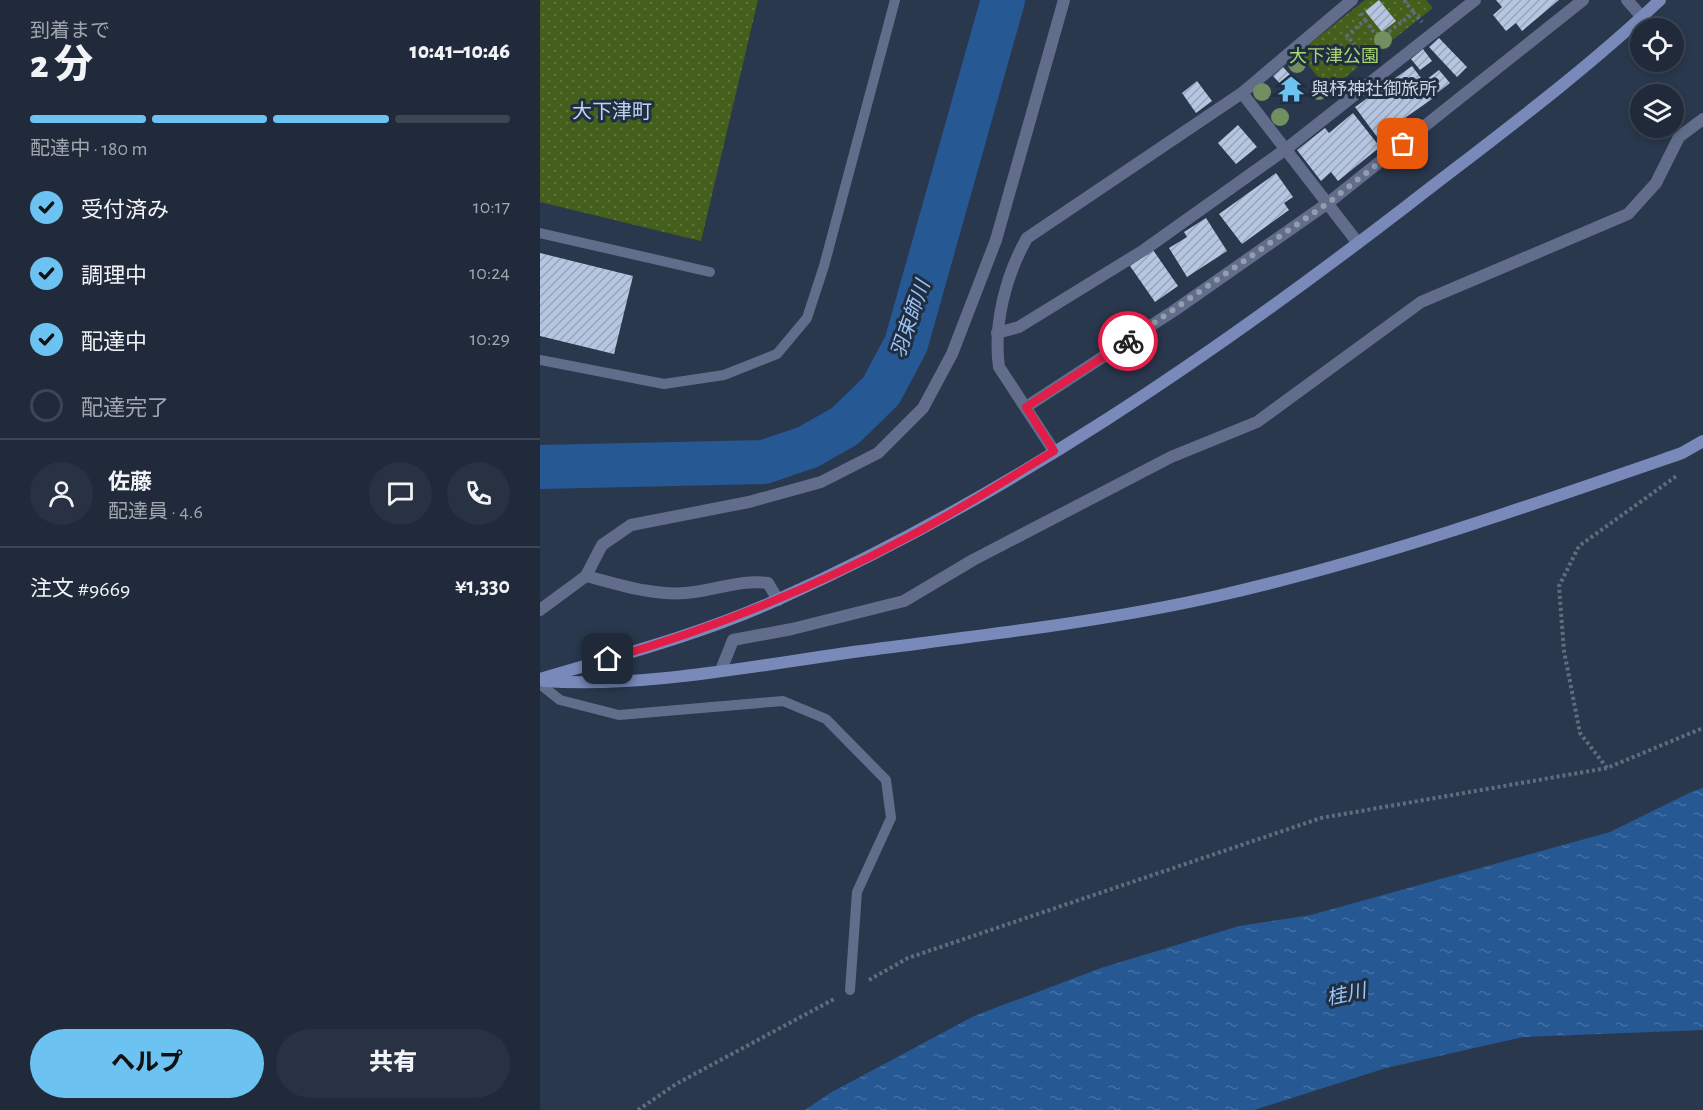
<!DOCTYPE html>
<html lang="ja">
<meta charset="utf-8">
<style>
:root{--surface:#202a3a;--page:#283242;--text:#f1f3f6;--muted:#a2a7af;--line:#3d4654;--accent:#6cc3f2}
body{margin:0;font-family:"Alegreya Sans","Noto Sans JP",sans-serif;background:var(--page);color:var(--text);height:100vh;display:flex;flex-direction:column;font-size:22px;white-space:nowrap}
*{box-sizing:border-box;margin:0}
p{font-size:20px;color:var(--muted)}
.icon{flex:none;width:33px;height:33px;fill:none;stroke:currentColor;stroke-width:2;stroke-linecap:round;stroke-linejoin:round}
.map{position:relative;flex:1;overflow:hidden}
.details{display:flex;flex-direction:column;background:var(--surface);width:540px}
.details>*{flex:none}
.tools{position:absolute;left:1090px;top:18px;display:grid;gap:12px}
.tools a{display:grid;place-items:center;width:54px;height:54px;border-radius:50%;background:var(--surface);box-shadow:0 3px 9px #0003,0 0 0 2px var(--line);font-size:30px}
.pin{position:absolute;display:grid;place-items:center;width:51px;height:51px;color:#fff;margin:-26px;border-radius:12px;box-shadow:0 3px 9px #0006}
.courier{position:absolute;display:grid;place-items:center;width:60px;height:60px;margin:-30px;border:4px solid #e11d48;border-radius:50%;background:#fff;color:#222;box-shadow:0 2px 8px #0007}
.summary em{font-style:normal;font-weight:800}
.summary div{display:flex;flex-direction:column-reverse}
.summary{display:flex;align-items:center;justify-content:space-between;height:102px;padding:0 30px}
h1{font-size:39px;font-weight:800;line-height:45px}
.bar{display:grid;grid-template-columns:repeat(4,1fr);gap:9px 6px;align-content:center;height:72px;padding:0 30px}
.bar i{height:8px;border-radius:4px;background:var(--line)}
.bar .current{background:var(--accent)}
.bar p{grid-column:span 4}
.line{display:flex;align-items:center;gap:15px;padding:0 30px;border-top:2px solid var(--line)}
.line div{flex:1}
.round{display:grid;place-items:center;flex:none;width:63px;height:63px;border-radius:32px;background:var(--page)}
ol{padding:0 30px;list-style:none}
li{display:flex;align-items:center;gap:18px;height:66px}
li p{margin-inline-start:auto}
li .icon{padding:6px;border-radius:50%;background:var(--accent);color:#111;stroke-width:4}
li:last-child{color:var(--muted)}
li i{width:33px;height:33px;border:3px solid var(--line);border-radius:50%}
.button{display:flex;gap:12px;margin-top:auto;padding:12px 30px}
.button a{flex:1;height:69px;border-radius:36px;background:var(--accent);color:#111;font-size:24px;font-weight:800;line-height:69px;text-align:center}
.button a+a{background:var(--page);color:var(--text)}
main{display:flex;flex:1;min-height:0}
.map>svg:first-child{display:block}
.park{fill:url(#park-dots)}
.water{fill:url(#water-ripples)}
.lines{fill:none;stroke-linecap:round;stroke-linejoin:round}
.river{stroke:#265893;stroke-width:44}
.building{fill:url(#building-hatch)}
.path{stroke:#616d7f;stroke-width:4;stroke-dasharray:3 3;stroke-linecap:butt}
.lane{stroke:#626d8b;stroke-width:10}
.street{stroke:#626d8b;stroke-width:12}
.secondary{stroke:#798aba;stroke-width:12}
.tree{fill:#718f60}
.done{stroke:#939dad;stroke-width:6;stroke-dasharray:0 10.8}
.route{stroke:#e11d48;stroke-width:8}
.labels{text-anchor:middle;stroke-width:6;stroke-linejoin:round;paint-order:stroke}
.park-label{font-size:18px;fill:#abd770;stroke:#202e42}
.poi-label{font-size:18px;fill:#cbd4e1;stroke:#202e42;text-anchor:start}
.neighbourhood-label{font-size:20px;fill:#c1d2ed;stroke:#202e42}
.water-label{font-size:20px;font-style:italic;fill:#9cc4f7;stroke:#202e42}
</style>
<main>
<section class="details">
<div class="summary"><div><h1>2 分</h1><p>到着まで</p></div><em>10:41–10:46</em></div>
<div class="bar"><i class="current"></i><i class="current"></i><i class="current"></i><i></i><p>配達中 · 180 m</p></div>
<ol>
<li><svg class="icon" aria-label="check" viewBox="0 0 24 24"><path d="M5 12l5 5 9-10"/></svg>受付済み<p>10:17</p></li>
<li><svg class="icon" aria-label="check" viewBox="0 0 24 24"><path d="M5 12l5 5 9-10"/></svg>調理中<p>10:24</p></li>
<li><svg class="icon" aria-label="check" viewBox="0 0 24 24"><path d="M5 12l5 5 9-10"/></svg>配達中<p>10:29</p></li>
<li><i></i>配達完了</li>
</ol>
<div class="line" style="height:108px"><a class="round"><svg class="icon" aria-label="person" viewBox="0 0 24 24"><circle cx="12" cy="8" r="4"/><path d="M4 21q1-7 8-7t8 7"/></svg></a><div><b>佐藤</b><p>配達員 · 4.6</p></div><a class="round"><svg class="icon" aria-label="chat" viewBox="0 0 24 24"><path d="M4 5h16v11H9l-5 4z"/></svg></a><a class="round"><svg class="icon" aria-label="phone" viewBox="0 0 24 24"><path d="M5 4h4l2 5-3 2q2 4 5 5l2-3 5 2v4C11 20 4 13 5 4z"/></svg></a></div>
<div class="line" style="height:78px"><div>注文 #9669</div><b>¥1,330</b></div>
<div class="button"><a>ヘルプ</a><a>共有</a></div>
</section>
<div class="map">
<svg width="1163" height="1110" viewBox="0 0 1163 1110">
<defs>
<pattern id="park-dots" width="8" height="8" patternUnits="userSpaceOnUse" patternTransform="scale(1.5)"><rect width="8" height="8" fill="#445e1b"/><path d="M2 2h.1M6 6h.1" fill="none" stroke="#5e743c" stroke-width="1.8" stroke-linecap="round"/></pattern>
<pattern id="water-ripples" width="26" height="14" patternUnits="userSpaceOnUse" patternTransform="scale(1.5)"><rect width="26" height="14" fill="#265893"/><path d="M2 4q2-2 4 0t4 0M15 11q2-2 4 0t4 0" fill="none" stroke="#446fa2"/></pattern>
<pattern id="building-hatch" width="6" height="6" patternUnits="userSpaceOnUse" patternTransform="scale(1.5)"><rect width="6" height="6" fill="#b5c6e0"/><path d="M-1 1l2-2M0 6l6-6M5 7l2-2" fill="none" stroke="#97a4b9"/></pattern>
</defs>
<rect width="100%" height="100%" fill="#2a384d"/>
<g class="park">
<polygon points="0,0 218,0 161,241 0,202"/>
<polygon points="825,0 886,0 893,8 789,90 758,53"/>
</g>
<polygon class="water" points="1163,788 1163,1030 983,1037 846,1068 714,1110 265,1110 290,1093 434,1016 561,968 699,926 771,915 1070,832 1151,792"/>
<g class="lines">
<polyline class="river" points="0,467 224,462 268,447 305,426 341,391 366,344 463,0"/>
</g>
<g class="building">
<polygon points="839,0 856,21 842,32 825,11"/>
<polygon points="956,0 1019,0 982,31 976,23 966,31 953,15 962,7"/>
<polygon points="899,38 927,67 917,77 889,47"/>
<polygon points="883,49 892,61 880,70 871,59"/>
<polygon points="872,66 895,97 859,122 864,129 843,145 815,107"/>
<polygon points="743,67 754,79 744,88 733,76"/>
<polygon points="899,70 910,83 897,93 886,80"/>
<polygon points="657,81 672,101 656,113 642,93"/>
<polygon points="813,113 840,147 798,181 791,172 781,181 757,150 785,128 789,133"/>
<polygon points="698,125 717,147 696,164 678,143"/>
<polygon points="736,173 753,197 744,203 749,210 702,244 679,214"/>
<polygon points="666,218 687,251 647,277 629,248 647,237 644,232"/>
<polygon points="613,250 638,286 615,302 590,266"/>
<polygon points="0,253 93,276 74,354 0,336"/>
</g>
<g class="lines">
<g class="path">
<polyline points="864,0 874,13"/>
<polyline points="821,13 825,20 807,36 829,61"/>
<polyline points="825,20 839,39 874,13 882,22"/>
<polyline points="1067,768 1040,733 1024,651 1019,586 1039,546 1138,475"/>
<polyline points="329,980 368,958 781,818 1067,768 1163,728"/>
<polyline points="98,1110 136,1084 296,998"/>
</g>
<g class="lane">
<polyline points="0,233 170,272"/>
<polyline points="0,360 124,384 184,375 237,354 267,318 284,266 355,0"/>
<polyline points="0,684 20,700 79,715 243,701 286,719 346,780 351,818 317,892 310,990"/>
</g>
<g class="street">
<polyline points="1087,0 1102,17"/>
<polyline points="702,93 818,243"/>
<polyline points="457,333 479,327 604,250 746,149 935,0"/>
<polyline points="486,407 635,310 788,203 1043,0"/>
<path d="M514,451L459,367C453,324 466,275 487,238L702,93L812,0"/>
<path d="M46,576C77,584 113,596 146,593C174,591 199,579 228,583L238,600"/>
<polyline points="0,610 46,576 62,545 91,525 209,502 281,482 338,453 383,408 412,354 456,240 524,0"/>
<polyline points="181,670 193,640 252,629 364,601 433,560 631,457 717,422 881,302 1088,214 1116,183 1139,137 1163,119"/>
</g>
<g class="secondary">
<path d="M0,679C81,655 162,634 239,599C465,498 673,355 868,205C953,139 1042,74 1120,0"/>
<path d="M4,681C103,688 214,666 313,652C434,636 558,623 677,596C836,560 989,506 1142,453L1163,441"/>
</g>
</g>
<g class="tree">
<circle cx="843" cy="40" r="9"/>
<circle cx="757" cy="64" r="9"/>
<circle cx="779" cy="91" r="9"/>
<circle cx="722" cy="92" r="9"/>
<circle cx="740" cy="117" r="9"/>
</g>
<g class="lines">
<polyline class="done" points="588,341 788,203 863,144"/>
<path class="route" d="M68,659C172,629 273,588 368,537C418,511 466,480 514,451L486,407L588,341"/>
</g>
<defs>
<g id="temple-bare" transform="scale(2.07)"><path d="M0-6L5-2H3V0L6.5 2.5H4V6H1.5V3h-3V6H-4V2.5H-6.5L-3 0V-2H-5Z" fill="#6cc3f2" stroke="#202e42" stroke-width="2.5" paint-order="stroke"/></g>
</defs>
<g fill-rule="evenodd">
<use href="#temple-bare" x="751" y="89"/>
</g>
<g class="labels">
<g class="park-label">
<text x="794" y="62">大下津公園</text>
</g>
<g class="poi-label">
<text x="771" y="95">與杼神社御旅所</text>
</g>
<g class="neighbourhood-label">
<text x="72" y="118">大下津町</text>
</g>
<g class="water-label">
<text transform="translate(370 319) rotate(-71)" y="7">羽束師川</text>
<text transform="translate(806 994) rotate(-12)" y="7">桂川</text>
</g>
</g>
</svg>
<div class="tools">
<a><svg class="icon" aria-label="locate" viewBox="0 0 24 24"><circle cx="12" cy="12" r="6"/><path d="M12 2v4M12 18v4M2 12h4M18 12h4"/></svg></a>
<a><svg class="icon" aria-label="layers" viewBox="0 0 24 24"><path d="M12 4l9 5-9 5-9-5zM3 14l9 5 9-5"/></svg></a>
</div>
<div class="pin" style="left:863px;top:144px;background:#ea580c"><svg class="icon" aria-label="bag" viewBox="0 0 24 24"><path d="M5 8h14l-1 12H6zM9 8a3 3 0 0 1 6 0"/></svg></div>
<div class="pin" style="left:68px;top:659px;background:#1f2937"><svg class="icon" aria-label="home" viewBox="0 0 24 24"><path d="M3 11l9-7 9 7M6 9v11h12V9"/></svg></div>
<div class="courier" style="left:588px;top:341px"><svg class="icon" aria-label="bike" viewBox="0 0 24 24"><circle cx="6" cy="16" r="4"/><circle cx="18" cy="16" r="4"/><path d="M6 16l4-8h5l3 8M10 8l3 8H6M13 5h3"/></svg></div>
</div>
</main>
